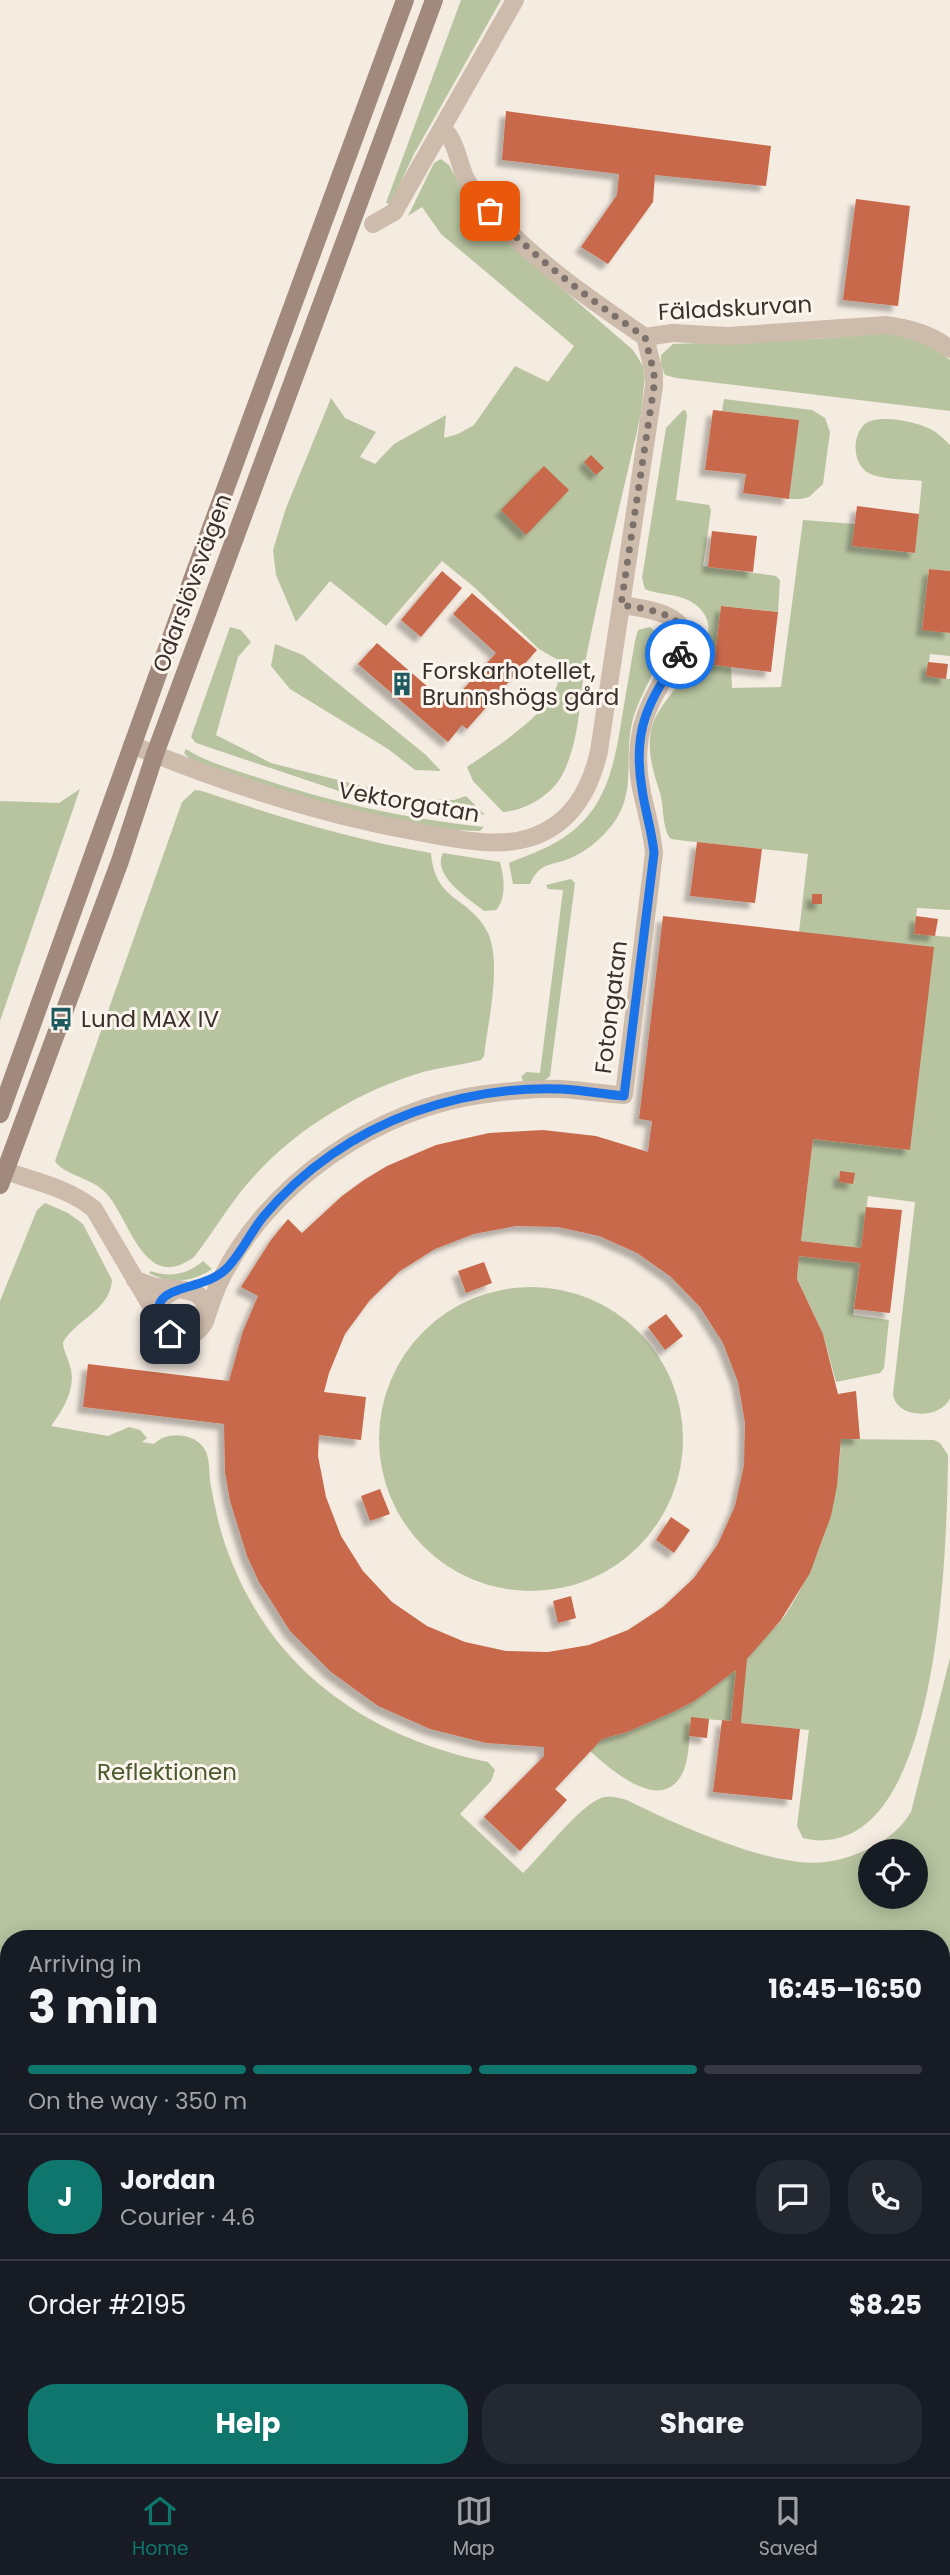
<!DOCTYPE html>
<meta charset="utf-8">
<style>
:root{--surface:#171b24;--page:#242831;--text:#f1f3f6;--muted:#9ea1a6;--line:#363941;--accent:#0f766e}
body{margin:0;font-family:Poppins,sans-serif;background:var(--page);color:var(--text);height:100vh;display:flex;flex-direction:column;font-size:26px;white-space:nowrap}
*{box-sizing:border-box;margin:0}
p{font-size:23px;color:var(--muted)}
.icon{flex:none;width:38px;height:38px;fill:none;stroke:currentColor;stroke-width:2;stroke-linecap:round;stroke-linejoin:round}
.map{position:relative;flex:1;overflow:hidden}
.panel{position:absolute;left:0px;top:1930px;width:950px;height:548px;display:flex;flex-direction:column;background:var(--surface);border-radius:28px 28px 0 0;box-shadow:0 4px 18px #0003}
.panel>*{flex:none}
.tools{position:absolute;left:858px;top:1839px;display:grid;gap:14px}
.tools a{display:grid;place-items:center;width:70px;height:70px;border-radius:50%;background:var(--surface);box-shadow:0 4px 18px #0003;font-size:35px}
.pin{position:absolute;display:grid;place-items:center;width:60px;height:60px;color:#fff;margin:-30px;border-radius:14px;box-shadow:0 4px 10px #0006}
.courier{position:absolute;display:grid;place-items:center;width:70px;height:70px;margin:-35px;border:5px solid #1a73e8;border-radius:50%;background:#fff;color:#222;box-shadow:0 2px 9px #0007}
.headline em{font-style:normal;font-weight:700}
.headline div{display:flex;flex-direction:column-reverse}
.headline{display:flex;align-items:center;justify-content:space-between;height:119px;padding:0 28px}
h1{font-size:46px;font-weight:700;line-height:52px}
.bar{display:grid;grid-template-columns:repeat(4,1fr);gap:10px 7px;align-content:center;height:84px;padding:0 28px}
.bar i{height:9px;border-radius:5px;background:var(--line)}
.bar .active{background:var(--accent)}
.bar p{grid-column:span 4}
.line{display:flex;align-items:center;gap:18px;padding:0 28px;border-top:2px solid var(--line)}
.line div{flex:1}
.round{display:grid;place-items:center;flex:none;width:74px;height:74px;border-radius:28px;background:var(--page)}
.action{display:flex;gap:14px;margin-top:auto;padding:14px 28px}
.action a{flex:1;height:80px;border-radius:28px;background:var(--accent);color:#fff;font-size:28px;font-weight:700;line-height:80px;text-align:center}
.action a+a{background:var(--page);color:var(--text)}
.tab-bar{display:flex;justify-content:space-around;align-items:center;height:98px;border-top:2px solid var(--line);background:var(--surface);font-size:19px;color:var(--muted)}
.tab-bar a{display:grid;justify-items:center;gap:4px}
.tab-bar .active{color:var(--accent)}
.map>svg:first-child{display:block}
.green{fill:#b8c4a0;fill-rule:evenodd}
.water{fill:#7fb0b2}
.building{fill:#c8694b;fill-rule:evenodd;filter:url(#shadow)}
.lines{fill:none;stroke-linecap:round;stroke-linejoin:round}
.street{stroke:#cdbbac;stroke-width:18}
.secondary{stroke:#a18a7d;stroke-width:18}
.done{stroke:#7c716b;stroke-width:7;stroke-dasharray:0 12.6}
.route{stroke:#1a73e8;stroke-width:9}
.labels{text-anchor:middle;stroke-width:6;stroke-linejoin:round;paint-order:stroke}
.street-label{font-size:23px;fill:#3b302b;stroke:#fbf5ee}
.poi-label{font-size:23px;fill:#3b302b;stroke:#fbf5ee;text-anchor:start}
.park-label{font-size:23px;fill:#4a5a2e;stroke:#fbf5ee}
</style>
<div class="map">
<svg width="950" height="2477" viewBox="0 0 950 2477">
<defs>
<filter id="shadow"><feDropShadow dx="-6" dy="6" stdDeviation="2" flood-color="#0004"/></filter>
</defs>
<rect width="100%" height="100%" fill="#f4ebe1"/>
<g class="green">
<polygon points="461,0 501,0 414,154 391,203 386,203"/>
<path d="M441,159L449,165L471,206L493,229L633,350L643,366L645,376L641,414C623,492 604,570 588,648C579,690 582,740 561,777C550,796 524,811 503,812L473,781L467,767C494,748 557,710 559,676C559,671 558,665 558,660L539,649L474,587L442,561L386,626L330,581L296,622L276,575L273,550L286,508L331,398L345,418L376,432L360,457L375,464L394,444L446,415L444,438L458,434L474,425L515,366L548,382L574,346L441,234L422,207L408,216L434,163Z"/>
<polygon points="890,333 929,344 950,360 950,411 676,378 665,375 661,365 661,355 673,344 817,339"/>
<polygon points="724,399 812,410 825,418 830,432 823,484 809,497 801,499 789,499 798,420 722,411"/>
<path d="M683,410L686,411L687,416L676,500L709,505L711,510L703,566L776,576L780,580L778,612L721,606L714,665L731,667L732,688L781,687L803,520L855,524L853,546L915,553L922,481C907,479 887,480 873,475C853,469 850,437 865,424C878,413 920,422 934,431C940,435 945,440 950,445V571L929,569L922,629L950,633V656L930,654L927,676L950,679V910L917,908L914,934L950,937V1398C941,1420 896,1419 893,1394L915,1202L868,1196L861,1248L801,1241L813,1139L910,1150L799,932L808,854L686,841L671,839C662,830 664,806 660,793C653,771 647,752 651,730C658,692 739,640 696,605C682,593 661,596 645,589L642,578L666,428Z"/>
<polygon points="230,627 241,630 251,642 238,657 216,735 271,763 409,798 454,800 466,796 485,815 342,792 196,743 191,737"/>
<path d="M650,627L662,637L663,643C658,671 638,696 632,723C623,763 639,796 607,831C597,842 586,851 573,857C552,867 541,860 530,884H513L509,863C528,855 546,849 563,838C609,808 615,760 623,711C627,687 631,664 635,641L638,630Z"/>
<polygon points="275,644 303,655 426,755 441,771 415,770 388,749 290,689 271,666"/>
<path d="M186,749C208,763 232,769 256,777C330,802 406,819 484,827L480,831C402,830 311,803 238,777C221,771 196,767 184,753Z"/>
<polygon points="80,789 0,1021 0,801 59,803"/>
<path d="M195,790L202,791C279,817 350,839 431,853C435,903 470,896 488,933C502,964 488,1021 484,1056L481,1060C462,1065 442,1067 423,1072C358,1091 292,1131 248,1183C228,1206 213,1233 194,1257C143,1295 130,1216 104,1191C91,1178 62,1174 55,1161L182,802Z"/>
<path d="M443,853L500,862C504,877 507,898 496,910L484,911C469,899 431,875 443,853Z"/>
<polygon points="571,879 575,883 550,1076 543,1082 524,1082 521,1077 526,1072 540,1073 563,890 548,889 546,885"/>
<path d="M45,1203L68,1213L83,1224L112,1280C110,1310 78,1318 63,1342C63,1350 67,1355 69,1363C78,1385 64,1409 51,1426L108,1436L129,1427L140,1430L147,1438L142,1442L154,1444C166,1430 197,1433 205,1450C210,1459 209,1471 210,1481C214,1502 218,1524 225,1544C267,1667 364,1736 488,1762L495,1770L491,1781L460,1814L523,1873C542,1856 582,1801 605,1797C613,1796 619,1798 627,1800C675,1824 773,1869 826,1862C842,1860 858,1854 872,1847C889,1838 901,1828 911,1812L950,1658V2397L942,2434V1939H9V2469H933L931,2477H0V1301L37,1210ZM870,1852H915V1897H870Z"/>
<polygon points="799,1256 860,1263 853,1315 889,1320 884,1368 880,1373 836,1382 823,1334 797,1279"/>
<path d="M203,1261L212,1269C193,1282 170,1285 149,1273L151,1271C169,1278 189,1274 203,1261Z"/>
<circle cx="531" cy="1439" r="152"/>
<path d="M841,1439L934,1440L940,1443L948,1455C947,1544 941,1785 854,1832C838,1840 821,1843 803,1838L797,1826L809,1730L741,1723C742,1710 743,1667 748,1658C755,1646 774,1630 784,1617C820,1563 838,1504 841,1439Z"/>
<path d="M736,1670L731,1721L691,1718C689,1735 690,1761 681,1776C659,1813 610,1769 590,1751L602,1739L627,1732L673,1712L696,1700Z"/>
</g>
<polygon class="water" points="9,2050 9,2159 0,2155 0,2060"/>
<g class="building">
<polygon points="506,111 771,146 766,186 655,175 653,202 608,264 581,247 617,195 619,174 502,160"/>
<polygon points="856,199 910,206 898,306 843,300"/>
<polygon points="713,410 799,420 789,499 743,493 746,474 705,470"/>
<polygon points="591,455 604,468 596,475 584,462"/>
<polygon points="544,466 569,490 526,535 501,510"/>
<polygon points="857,506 919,514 915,553 852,546"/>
<polygon points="712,531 757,536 753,572 708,567"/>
<polygon points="929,569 950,571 950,633 922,630"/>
<polygon points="442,571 462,588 421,637 401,620"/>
<polygon points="472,593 537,650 467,729 462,725 448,742 358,664 377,643 449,705 496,653 453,614"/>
<polygon points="721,606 778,612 771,672 714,665"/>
<polygon points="928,662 948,664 946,679 926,676"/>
<polygon points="697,842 762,849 755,903 690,896"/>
<rect x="812" y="894" width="10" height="10"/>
<path d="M663,916L934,947L910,1150L813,1139L801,1241L861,1248L866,1207L902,1210L890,1313L854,1309L860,1263L799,1256L797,1279L823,1334L838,1394L856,1391L860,1439H841L837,1486L831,1516L810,1573L781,1620L747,1659L741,1723L800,1729L792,1800L713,1792L722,1720L731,1721L736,1670L696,1700L673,1712L627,1732L602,1739L555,1789L567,1800L520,1851L484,1817L544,1756V1747L486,1743L430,1729L378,1706L331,1672L290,1631L259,1582L247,1556L230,1501L225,1472L224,1424L83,1407L88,1364L229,1381L243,1331L258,1296L241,1287L271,1240L288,1219L302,1233L342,1196L364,1180L387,1166L436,1145L489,1133L543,1130L596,1136L648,1152L652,1121L639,1119ZM516,1226L558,1227L599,1236L637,1253L671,1277L700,1307L723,1343L738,1382L745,1423L744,1465L735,1506L718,1544L694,1578L663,1607L628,1630L589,1645L548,1652L506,1651L465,1642L427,1626L392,1602L363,1571L341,1536L326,1497L318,1456L319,1435L361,1440L366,1397L324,1392L329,1373L345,1334L370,1300L400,1271L435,1249L474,1234Z"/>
<polygon points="916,916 938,919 935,936 914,934"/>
<polygon points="840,1171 855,1173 853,1184 839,1182"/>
<polygon points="484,1262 492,1283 466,1293 458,1271"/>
<polygon points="666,1314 683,1336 665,1350 648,1327"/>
<polygon points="380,1489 390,1514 370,1521 361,1496"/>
<polygon points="671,1517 690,1530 674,1553 656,1540"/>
<polygon points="571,1596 576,1618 558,1623 553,1601"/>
<polygon points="691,1717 709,1719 707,1738 689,1736"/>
<polygon points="211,2469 288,2469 287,2477 210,2477"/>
</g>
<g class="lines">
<g class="street">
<path d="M443,129C456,140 458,161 465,177C471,189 481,201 490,212C535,262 590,299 645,337L673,333L728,336L886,325C910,328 931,334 950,349"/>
<polyline points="373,224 394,212 515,0"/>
<path d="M132,745C226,784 322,815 423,833C456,839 497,848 529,838C571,825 590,791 599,751L654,386V373L645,337"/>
<path d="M0,1169C32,1181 67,1187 94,1209L161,1323"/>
<path d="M135,1280C142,1282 149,1285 156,1287C175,1290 208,1285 206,1315C206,1322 201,1329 195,1333C166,1351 140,1304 176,1290"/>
<path d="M205,1321C210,1307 214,1293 220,1281C268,1183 378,1107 486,1094C510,1091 536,1088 560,1089C582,1090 603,1094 624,1095L654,853C652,832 647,814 642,793C629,733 649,699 683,650C696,614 645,608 621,605"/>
</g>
<g class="secondary">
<polyline points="0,1114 182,607 405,0"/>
<polyline points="0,1185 120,861 155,754 434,0"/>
</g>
</g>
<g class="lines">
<path class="done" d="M490,211C537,260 589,299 645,337L654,373V386L621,605C645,608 703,616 680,654"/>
<path class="route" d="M170,1334C160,1326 154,1313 161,1301C170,1286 208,1287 226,1269C239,1257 251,1232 263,1217C303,1169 356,1133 414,1112C460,1096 512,1087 561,1089C582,1090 603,1094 624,1096L654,853C652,831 645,811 642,789C632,729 648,703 680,654"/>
</g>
<defs>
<g id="building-bare" transform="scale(1.89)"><path d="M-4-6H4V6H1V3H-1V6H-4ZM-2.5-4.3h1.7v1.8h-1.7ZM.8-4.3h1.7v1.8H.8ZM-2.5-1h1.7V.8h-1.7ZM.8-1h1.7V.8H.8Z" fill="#1f5a5e" stroke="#fbf5ee" stroke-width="2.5" paint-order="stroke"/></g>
<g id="bus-bare" transform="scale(1.89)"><path d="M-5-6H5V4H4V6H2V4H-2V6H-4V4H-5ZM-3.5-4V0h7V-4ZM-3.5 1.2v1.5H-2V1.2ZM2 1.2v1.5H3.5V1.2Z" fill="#1f5a5e" stroke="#fbf5ee" stroke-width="2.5" paint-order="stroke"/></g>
</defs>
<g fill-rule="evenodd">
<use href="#building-bare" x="402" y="684"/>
<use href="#bus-bare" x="61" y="1019"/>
</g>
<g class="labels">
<g class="street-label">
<text transform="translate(735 308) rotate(-3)" y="8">Fäladskurvan</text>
<text transform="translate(192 583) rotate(-70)" y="8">Odarslövsvägen</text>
<text transform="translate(409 802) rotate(10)" y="8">Vektorgatan</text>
<text transform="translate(611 1007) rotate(-83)" y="8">Fotongatan</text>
</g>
<g class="poi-label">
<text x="422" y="679">Forskarhotellet,<tspan x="422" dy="26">Brunnshögs gård</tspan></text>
<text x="81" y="1027">Lund MAX IV</text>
</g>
<g class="park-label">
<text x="167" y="1780">Reflektionen</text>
</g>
</g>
</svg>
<div class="tools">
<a><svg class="icon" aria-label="locate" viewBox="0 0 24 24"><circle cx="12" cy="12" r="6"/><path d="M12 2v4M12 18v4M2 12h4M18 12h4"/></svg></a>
</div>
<div class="pin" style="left:490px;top:211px;background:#ea580c"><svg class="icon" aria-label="bag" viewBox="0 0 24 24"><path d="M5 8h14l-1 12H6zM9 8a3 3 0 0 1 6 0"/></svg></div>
<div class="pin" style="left:170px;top:1334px;background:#1f2937"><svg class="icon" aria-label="home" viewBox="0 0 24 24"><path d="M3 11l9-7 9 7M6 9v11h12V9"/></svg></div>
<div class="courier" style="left:680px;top:654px"><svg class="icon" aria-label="bike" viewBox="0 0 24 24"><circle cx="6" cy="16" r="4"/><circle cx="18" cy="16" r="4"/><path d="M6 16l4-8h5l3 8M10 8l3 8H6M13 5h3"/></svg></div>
<section class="panel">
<div class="headline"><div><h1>3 min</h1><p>Arriving in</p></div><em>16:45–16:50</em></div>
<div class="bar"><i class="active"></i><i class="active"></i><i class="active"></i><i></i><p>On the way · 350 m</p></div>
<div class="line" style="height:126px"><b class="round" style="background:var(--accent);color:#fff">J</b><div><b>Jordan</b><p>Courier · 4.6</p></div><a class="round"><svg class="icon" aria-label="chat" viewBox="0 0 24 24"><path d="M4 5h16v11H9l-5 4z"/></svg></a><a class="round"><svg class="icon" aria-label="phone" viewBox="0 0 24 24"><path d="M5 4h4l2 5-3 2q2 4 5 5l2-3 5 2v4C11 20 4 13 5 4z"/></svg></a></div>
<div class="line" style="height:91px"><div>Order #2195</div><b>$8.25</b></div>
<div class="action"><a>Help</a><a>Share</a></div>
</section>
</div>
<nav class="tab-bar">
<a class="active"><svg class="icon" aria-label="home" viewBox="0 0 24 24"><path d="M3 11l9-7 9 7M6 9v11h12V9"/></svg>Home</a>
<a><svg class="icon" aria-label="map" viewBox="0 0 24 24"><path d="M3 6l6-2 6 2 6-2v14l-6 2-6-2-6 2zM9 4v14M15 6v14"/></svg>Map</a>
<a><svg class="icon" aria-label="saved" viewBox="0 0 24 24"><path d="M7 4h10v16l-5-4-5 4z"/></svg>Saved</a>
</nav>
